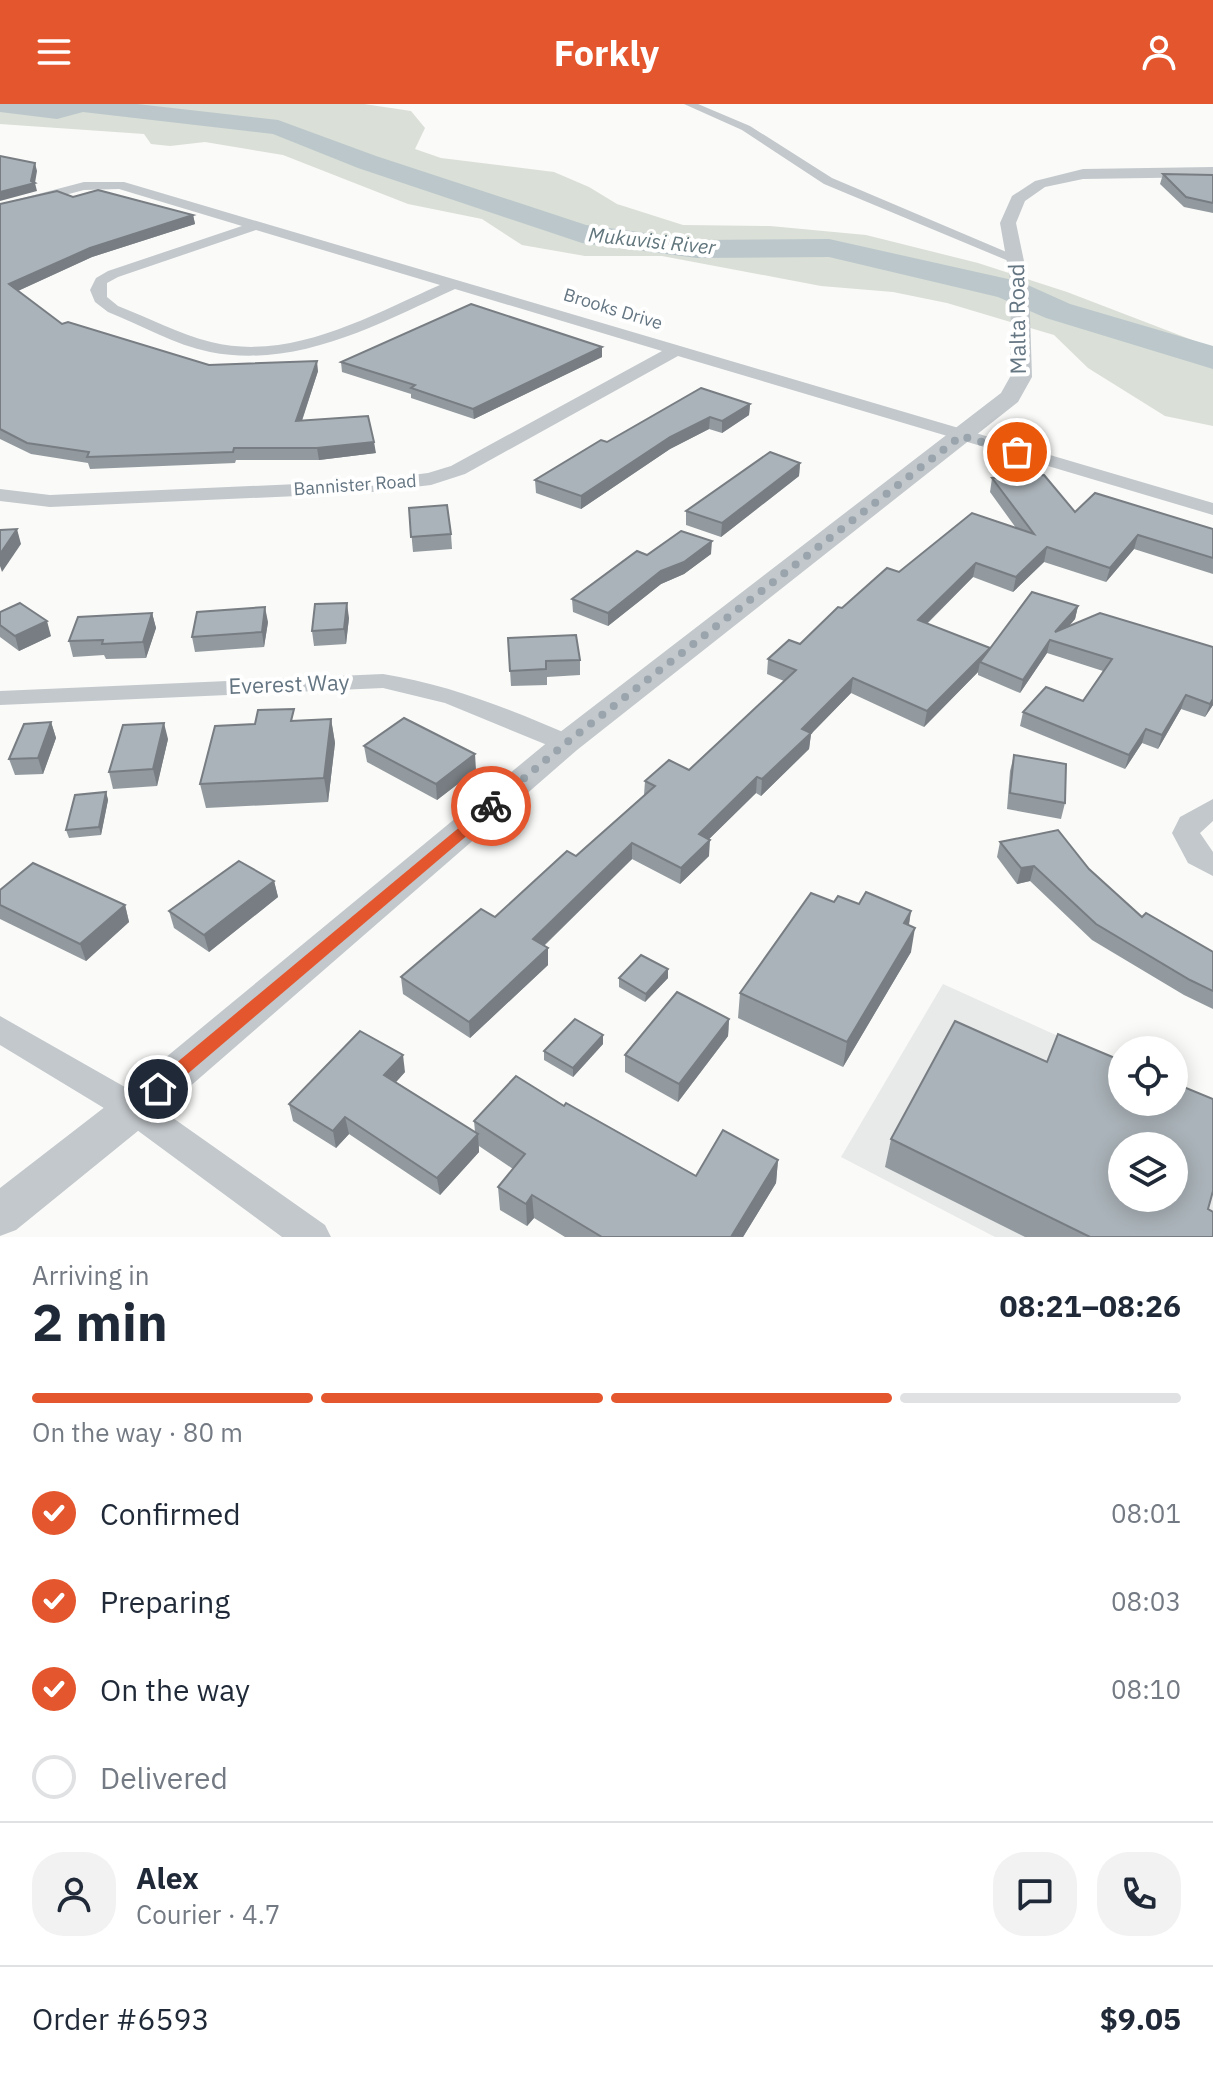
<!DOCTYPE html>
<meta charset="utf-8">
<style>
:root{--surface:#fff;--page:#f2f2f3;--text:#1f2937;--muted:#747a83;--line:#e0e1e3;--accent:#e4572e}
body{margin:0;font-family:"IBM Plex Sans",sans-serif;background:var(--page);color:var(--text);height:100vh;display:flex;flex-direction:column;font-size:30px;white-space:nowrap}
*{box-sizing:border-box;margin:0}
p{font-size:26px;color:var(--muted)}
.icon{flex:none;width:44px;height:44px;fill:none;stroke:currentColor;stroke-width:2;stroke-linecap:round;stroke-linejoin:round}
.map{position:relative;height:1133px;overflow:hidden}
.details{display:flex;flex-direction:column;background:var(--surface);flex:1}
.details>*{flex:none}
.buttons{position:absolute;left:1108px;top:932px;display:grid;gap:16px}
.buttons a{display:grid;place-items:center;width:80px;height:80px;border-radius:50%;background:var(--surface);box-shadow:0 4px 20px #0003;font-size:40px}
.pin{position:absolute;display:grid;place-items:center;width:68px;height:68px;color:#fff;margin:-34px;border:4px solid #fff;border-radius:50%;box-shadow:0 2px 8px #0007}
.courier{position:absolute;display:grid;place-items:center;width:80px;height:80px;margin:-40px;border:6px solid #e4572e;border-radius:50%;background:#fff;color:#222;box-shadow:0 2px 10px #0007}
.head em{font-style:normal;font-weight:800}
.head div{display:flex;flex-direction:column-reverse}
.head{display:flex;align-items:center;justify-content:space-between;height:136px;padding:0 32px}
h1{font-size:52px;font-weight:800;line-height:60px}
.bar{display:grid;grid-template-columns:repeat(4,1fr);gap:12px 8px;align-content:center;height:96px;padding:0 32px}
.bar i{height:10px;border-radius:6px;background:var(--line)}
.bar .current{background:var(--accent)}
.bar p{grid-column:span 4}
.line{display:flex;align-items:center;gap:20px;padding:0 32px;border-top:2px solid var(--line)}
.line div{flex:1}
.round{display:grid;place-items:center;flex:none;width:84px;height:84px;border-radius:32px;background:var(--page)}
ol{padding:0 32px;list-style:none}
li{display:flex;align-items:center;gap:24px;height:88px}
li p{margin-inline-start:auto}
li .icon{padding:8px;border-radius:50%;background:var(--accent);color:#fff;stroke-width:4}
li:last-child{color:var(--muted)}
li i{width:44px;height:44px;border:4px solid var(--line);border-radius:50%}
header{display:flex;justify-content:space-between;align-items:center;height:104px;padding:0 32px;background:var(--accent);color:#fff;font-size:36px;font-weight:800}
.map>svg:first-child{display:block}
.built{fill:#e8e9e9;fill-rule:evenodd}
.green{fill:#dadfd7}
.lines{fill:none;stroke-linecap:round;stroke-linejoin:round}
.river{fill:#bbc7cb;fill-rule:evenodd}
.minor{fill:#c3c8cc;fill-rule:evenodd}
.tertiary{fill:#c3c8cc;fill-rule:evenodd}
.wall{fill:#929a9f}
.shaded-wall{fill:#777d82}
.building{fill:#aab3b9;stroke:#777d82;stroke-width:2;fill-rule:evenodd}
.route{fill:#e4572e}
.done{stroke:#99a4ac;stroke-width:8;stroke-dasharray:0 14.4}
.labels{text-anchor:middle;stroke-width:8;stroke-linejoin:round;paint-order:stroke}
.far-street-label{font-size:18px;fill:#657683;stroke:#fff}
.far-water-label{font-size:20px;font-style:italic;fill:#60757c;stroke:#fff}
.street-label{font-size:22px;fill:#657683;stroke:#fff}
</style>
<header><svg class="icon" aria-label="menu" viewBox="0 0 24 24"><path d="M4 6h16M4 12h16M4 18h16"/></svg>Forkly<svg class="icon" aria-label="person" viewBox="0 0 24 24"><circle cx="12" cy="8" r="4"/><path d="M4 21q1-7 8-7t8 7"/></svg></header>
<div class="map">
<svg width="1213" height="1133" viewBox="0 0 1213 1133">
<rect width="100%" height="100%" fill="#fafaf8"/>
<path class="built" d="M943,880L1122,961V998L1213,1001V1133H995L841,1053ZM1122,1042H1174V1094H1122Z"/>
<polygon class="green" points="0,0 364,0 411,7 425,24 415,45 441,54 554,68 589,83 617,100 683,121 770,122 866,131 978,159 1067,188 1213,244 1213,322 1165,312 1088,264 1054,231 947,199 893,188 821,182 662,152 585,152 522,141 482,115 408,100 283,51 205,38 170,42 151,40 144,30 0,20"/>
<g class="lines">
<polygon class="river" points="0,0 137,0 278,16 376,52 586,121 697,136 829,135 1021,178 1070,200 1213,242 1213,265 1046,214 998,193 829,153 697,154 582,139 358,64 273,30 83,8 57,15 0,8"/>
<g class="minor">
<polygon points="684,0 698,0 750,22 832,74 1023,155 1011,158 824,80 742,26"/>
<path d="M84,78H124L1213,399V411L678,252L465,370L431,381L363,389L50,403L0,397V385L50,391L363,377L428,369L451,362L662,247L455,185C378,220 298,265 210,248C175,241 141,221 108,208L95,198L90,186L96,174L108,167L242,122L119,85L84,86L0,108V100ZM256,126L440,181C369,212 291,258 211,238C179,230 149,214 118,202L107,193V179L118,173Z"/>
<path d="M383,570C451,581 512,606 575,633L579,639L575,645H557L445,599L383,584L0,601V587Z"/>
<polygon points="1213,695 1213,717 1200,729 1213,748 1213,772 1188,759 1172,729 1180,713"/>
<polygon points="0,912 146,995 325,1121 331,1133 282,1133 122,1015 0,941"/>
</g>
<polygon class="tertiary" points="1213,63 1213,73 1083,75 1045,83 1025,97 1016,119 1029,181 1032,273 1018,298 577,646 149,1018 16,1126 0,1132 0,1084 119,992 555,632 1001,289 1010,273 1011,181 1000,119 1012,92 1035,77 1083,65"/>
</g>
<g class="wall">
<polygon points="1163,70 1213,71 1213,109 1184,103 1160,80"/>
<polygon points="73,93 193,111 195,120 92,153 18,187 62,220 209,261 318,267 302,317 376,349 319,356 236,356 235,359 90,365 88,359 31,350 0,335 0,100"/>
<polygon points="602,253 474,315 411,294 411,290 342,268 341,258"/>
<polygon points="750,300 749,311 722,329 709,325 670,345 581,405 536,389 535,376 607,338"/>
<polygon points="800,359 799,372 721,433 686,421 686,407"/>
<polygon points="992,374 1075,408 1213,425 1213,470 1134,445 1106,478 1044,458 1013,488 973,473 927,520 990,544 1078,502 1075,515 1068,523 1213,601 1205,613 1181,605 1158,645 1142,639 1125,665 1020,622 1023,608 1083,597 1103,567 1047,549 1020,589 978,571 978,568 924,623 851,589 811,630 809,645 761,692 756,689 709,735 709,752 680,780 632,755 544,842 548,844 548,861 470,934 403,890 401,873 495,813 576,752 644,691 645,677 689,666 784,577 767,570 768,555 800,540 842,504 899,468 1016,424 990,388"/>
<polygon points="409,404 451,430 452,445 413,448"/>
<polygon points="711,450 684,470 661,480 608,522 573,508 572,495 647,451"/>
<polygon points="0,508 51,532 19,547 0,533"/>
<polygon points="152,509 156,524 146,554 106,555 104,551 73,553 69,537"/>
<polygon points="349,514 346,540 314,542 312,527"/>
<polygon points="268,518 264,543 195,548 192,533"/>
<polygon points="508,534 580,556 580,571 547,573 547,581 511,582"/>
<polygon points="331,615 335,639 328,698 206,704 200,680 255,620"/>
<polygon points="51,618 56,634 43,670 15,671 9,655"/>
<polygon points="168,635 157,682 113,685 109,668"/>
<polygon points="364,642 476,666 437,696 367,658"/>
<polygon points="1014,651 1065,699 1061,715 1007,705 1010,667"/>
<polygon points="106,688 108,696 101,731 69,734 66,726"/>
<polygon points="1000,738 1089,765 1142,813 1213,848 1213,905 1184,891 1092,836 1030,777 1017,780 997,753"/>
<polygon points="274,777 278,793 209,848 174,824 169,807"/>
<polygon points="0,786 125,801 129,818 86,857 0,815"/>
<polygon points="834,798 911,807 909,821 911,848 843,963 738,914 740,889"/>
<polygon points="619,874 668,874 645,898 619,883"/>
<polygon points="729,915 728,932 678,998 625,968 625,951"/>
<polygon points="603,940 573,973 544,956 544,947"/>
<polygon points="405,968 396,978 475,1028 474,1017 564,1002 696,1072 778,1056 776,1079 743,1133 565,1133 534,1114 527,1122 500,1106 498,1083 513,1065 479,1042 479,1048 440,1091 349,1030 336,1044 293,1017 289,1000"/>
<polygon points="891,1035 1208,1105 1213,1133 1025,1133 885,1063"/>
</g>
<g class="shaded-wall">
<polygon points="35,59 37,67 35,79 37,87 0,97 0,88 31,77"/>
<polygon points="193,111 195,120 92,153 11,190 9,180 90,144"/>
<polygon points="602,243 602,253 474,315 473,305"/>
<polygon points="317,257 318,267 298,328 296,317"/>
<polygon points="750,300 749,311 722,329 722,317"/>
<polygon points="710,313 709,325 670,345 581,405 581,392 670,333"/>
<polygon points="374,338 376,349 319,356 317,344"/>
<polygon points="800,359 799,372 721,433 722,419"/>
<polygon points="17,425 21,440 2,468 0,462 0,450"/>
<polygon points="1138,431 1134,445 1106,478 1110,464"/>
<polygon points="712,437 711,450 684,470 661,480 608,522 608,509 661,467"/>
<polygon points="1047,443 1044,458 1013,488 1016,473"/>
<polygon points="976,459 973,473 915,531 918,516"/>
<polygon points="347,499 349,514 346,540 344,525"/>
<polygon points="1078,502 1075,515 1056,537 1055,528"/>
<polygon points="265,503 268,518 264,543 262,528"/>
<polygon points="152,509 156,524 146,554 143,538"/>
<polygon points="47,517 51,532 19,547 15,532"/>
<polygon points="1050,536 1047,549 1020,589 1023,576"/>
<polygon points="990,544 980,558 978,568 924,623 927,607"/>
<polygon points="853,574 851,589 811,630 809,645 761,692 762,675 802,625"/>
<polygon points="1186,591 1181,605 1158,645 1162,631"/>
<polygon points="1213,595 1213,601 1205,613 1210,600"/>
<polygon points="331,615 335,639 328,698 324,674"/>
<polygon points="51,618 56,634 43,670 38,654"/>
<polygon points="164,619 168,635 157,682 153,665"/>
<polygon points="1146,625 1142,639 1125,665 1129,651"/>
<polygon points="475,650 476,666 437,696 436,680"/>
<polygon points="757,673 756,689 698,746 699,730"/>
<polygon points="106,688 108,696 101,731 99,723"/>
<polygon points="710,736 709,752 680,780 681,764"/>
<polygon points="632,739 632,755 533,852 533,835"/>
<polygon points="1034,762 1030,777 1017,780 1021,764"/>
<polygon points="274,777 278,793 209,848 204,831"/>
<polygon points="125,801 129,818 86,857 80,840"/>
<polygon points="911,807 907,831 904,819"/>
<polygon points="915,824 911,848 843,963 847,938"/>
<polygon points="548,844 548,861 470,934 469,918"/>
<polygon points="668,865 668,874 645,898 646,890"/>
<polygon points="729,915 728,932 678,998 679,980"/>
<polygon points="603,931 603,940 573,973 573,964"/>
<polygon points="403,951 405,968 387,988 384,971"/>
<polygon points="345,1013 349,1030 336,1044 333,1027"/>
<polygon points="478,1030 479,1048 440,1091 437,1074"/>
<polygon points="778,1056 776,1079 743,1133 731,1133"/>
<polygon points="532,1091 534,1114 527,1122 526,1100"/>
</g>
<g class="building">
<polygon points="0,52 35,59 31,77 35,79 0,88"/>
<polygon points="1163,70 1213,71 1213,99 1186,93"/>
<polygon points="98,86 193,111 90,144 9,180 62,220 68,218 209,261 317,257 296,317 368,312 374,338 317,344 234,344 233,348 87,353 89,348 27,339 0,325 0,100 57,87 73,93"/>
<polygon points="471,200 602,243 473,305 411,284 415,281 341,258"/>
<polygon points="701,284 750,300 722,317 710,313 670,333 581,392 535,376 601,336 607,338"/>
<polygon points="770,348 800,359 722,419 686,407"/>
<polygon points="1044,371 1075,408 1095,389 1213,425 1213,454 1138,431 1110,464 1047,443 1016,473 976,459 918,516 990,544 927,607 853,574 802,625 811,629 762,675 757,673 699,730 710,736 681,764 632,739 533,835 548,844 469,918 401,873 481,805 495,813 567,747 576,752 655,682 645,677 669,656 689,666 796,566 768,555 789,536 800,540 838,503 842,504 887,464 899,468 972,409 1034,430 992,374"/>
<polygon points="447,401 451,430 411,433 409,404"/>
<polygon points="17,425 0,450 0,426"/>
<polygon points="681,427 712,437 684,458 661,467 608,509 572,495 637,447 647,451"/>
<polygon points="1032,488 1078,502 1055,528 1100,509 1213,543 1213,595 1210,600 1186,591 1162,631 1146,625 1129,651 1023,608 1046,583 1083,597 1112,555 1050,536 1023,576 980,558"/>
<polygon points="20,499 47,517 15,532 0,521 0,508"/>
<polygon points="347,499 344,525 312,527 315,500"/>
<polygon points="265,503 262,528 192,533 197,508"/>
<polygon points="152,509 143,538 102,540 103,536 69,537 78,513"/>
<polygon points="576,531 580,556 546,557 546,565 510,567 508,534"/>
<polygon points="294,605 291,617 331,615 324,674 200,680 215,622 255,620 258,606"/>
<polygon points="404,614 475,650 436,680 364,642"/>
<polygon points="51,618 38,654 9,655 24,620"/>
<polygon points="164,619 153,665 109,668 123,621"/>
<polygon points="1014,651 1066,660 1065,699 1010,689"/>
<polygon points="106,688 99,723 66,726 75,691"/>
<polygon points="1058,726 1089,765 1142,813 1146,809 1213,848 1213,887 1190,876 1096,820 1034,762 1021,764 1000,738"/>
<polygon points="239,757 274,777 204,831 169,807"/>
<polygon points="33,759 125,801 80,840 0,801 0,786"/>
<polygon points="866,788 911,807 904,819 915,824 847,938 740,889 811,789 834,798 838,792 859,800"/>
<polygon points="641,851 668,865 646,890 619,874"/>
<polygon points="677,888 729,915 679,980 625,951"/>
<polygon points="575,915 603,931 573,964 544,947"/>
<path d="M955,917L1047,958L1058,930L1122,957V998H1174V979L1213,995V1087L1208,1105L1213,1108V1133H1090L891,1035ZM1122,1042H1174V1094H1122Z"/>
<polygon points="360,927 403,951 384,971 478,1030 437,1074 345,1013 333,1027 289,1000"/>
<polygon points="516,972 564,1002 566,999 696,1072 723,1026 778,1056 731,1133 602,1133 532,1091 526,1100 498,1083 525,1050 474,1017"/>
</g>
<polygon class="route" points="491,697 499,702 497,706 164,990 151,990 151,980"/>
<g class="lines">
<polyline class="done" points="491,702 566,639 961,332 1017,348"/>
</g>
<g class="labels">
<g class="far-street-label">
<text transform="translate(613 205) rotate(17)" y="6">Brooks Drive</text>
<text transform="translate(355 381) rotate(-4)" y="6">Bannister Road</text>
</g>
<g class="far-water-label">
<text transform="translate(652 137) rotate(6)" y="7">Mukuvisi River</text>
</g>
<g class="street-label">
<text transform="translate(1017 215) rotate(-91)" y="8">Malta Road</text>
<text transform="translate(289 580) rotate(-2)" y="8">Everest Way</text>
</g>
</g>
</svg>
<div class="buttons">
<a><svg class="icon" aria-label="locate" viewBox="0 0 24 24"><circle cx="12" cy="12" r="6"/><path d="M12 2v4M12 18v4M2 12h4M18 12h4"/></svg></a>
<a><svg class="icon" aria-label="layers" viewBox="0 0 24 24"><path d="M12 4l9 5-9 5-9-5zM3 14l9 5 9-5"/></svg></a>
</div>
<div class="pin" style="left:1017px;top:348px;background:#ea580c"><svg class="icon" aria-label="bag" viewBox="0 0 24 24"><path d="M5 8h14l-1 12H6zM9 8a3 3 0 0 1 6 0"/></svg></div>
<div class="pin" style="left:158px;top:985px;background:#1f2937"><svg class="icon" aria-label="home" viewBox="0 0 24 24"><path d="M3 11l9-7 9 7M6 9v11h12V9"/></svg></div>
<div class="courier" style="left:491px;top:702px"><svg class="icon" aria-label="bike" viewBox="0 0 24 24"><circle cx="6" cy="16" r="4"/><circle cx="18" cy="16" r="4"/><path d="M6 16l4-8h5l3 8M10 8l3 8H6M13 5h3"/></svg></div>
</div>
<section class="details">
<div class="head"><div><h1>2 min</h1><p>Arriving in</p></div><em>08:21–08:26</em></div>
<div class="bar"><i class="current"></i><i class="current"></i><i class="current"></i><i></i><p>On the way · 80 m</p></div>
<ol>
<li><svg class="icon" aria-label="check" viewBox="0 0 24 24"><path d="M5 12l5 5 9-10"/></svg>Confirmed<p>08:01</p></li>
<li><svg class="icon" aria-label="check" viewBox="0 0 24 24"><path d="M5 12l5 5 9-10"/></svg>Preparing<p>08:03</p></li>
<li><svg class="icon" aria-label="check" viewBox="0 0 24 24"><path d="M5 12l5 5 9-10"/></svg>On the way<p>08:10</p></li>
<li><i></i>Delivered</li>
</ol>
<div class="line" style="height:144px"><a class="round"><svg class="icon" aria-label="person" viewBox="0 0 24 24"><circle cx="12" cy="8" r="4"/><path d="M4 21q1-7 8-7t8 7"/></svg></a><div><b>Alex</b><p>Courier · 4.7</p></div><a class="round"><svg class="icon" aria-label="chat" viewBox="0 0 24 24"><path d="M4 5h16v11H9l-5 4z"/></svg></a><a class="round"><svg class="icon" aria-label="phone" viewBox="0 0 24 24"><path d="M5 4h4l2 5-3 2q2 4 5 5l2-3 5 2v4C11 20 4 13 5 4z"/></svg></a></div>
<div class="line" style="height:104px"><div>Order #6593</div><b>$9.05</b></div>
</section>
